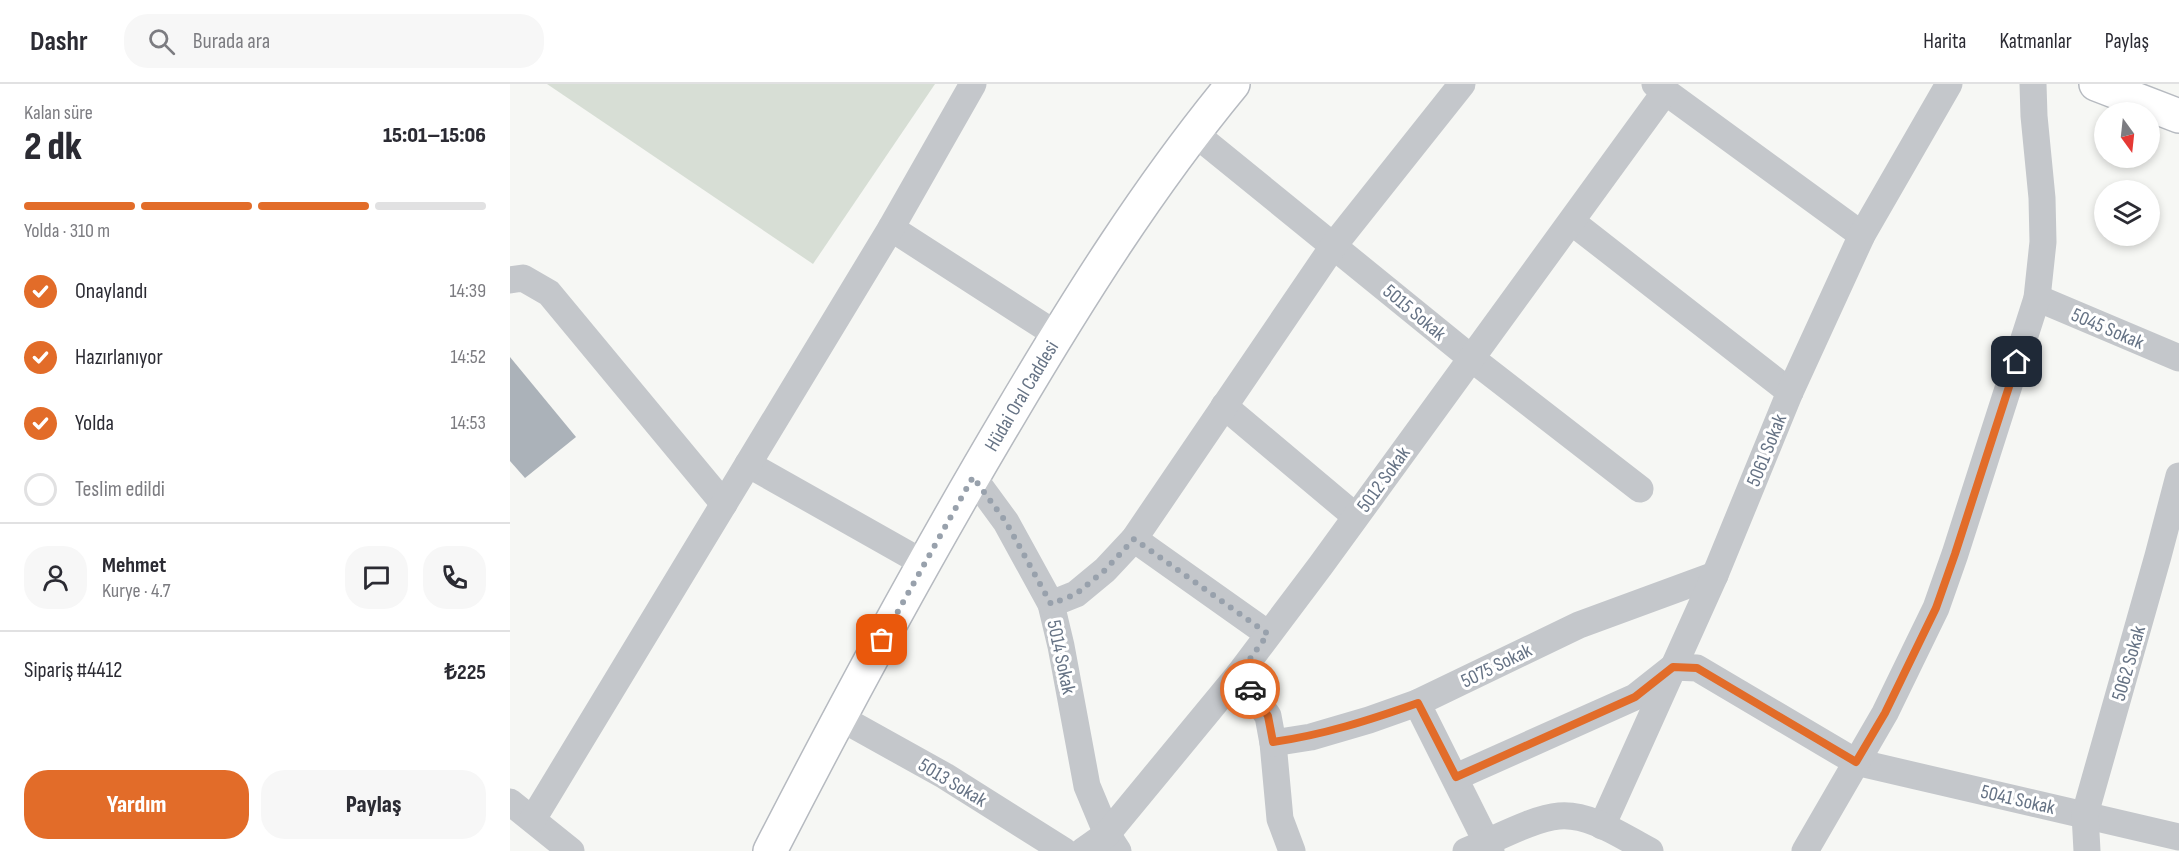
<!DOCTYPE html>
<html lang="tr">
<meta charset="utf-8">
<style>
:root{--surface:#fff;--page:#f7f7f7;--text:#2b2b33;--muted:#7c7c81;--line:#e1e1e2;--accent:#e26c29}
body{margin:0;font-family:"Sofia Sans Condensed",sans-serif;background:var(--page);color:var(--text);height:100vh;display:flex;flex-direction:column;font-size:22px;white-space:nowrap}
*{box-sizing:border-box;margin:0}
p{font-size:20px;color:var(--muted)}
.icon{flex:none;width:33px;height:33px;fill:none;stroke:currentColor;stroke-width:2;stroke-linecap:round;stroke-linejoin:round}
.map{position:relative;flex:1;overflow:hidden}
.panel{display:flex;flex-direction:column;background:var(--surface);width:510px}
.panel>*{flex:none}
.needle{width:39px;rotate:165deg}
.controls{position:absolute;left:1584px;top:18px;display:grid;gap:12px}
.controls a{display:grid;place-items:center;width:66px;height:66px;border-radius:50%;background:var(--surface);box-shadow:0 3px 9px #0003;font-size:30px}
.pin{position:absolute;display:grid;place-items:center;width:51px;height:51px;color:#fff;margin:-26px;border-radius:12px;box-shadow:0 3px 9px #0006}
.courier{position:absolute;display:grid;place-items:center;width:60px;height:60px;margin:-30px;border:4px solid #e26c29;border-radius:50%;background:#fff;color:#222;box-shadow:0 2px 8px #0007}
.overview em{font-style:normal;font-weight:800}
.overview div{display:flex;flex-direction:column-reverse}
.overview{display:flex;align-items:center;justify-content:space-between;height:102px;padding:0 24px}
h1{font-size:39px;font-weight:800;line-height:45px}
.bar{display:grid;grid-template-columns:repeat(4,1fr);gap:9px 6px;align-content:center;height:72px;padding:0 24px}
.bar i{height:8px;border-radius:4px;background:var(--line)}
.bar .current{background:var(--accent)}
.bar p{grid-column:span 4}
.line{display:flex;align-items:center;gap:15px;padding:0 24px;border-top:2px solid var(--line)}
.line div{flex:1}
.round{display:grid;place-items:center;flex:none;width:63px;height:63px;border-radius:24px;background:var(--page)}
ol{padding:0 24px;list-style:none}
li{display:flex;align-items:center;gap:18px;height:66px}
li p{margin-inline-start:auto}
li .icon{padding:6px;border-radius:50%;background:var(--accent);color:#fff;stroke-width:4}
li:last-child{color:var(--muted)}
li i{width:33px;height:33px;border:3px solid var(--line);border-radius:50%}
.action{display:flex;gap:12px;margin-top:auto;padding:12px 24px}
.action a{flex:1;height:69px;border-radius:24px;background:var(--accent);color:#fff;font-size:24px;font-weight:800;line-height:69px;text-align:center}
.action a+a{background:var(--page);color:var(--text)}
header{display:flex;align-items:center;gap:36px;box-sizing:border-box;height:84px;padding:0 30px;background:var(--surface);border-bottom:2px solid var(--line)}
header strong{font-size:28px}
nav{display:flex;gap:33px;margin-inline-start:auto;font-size:21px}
.search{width:420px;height:54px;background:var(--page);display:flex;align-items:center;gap:15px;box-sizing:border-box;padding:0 21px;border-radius:24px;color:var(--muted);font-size:22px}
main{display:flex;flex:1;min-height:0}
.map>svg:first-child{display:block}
.green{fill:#d7ded5}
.building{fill:#abb2b9}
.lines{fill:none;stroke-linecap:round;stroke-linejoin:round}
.secondary-casing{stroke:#b6bac0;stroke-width:36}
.street{stroke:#c4c7cb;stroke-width:27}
.secondary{stroke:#fff;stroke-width:33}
.done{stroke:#98a1ac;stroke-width:6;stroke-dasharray:0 10.8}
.route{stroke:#e26c29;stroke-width:8}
.labels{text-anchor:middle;stroke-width:6;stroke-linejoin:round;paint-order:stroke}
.street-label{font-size:20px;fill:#667385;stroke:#fff}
</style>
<header>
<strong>Dashr</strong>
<div class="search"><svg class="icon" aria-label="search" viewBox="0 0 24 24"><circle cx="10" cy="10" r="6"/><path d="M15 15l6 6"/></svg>Burada ara</div>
<nav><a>Harita</a><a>Katmanlar</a><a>Paylaş</a></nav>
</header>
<main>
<section class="panel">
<div class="overview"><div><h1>2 dk</h1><p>Kalan süre</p></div><em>15:01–15:06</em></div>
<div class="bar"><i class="current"></i><i class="current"></i><i class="current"></i><i></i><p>Yolda · 310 m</p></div>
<ol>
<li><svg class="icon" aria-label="check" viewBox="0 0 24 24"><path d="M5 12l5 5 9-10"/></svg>Onaylandı<p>14:39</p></li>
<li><svg class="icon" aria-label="check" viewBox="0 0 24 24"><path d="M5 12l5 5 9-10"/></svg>Hazırlanıyor<p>14:52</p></li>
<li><svg class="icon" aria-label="check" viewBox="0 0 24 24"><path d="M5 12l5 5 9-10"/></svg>Yolda<p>14:53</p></li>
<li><i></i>Teslim edildi</li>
</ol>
<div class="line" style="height:108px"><a class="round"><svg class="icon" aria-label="person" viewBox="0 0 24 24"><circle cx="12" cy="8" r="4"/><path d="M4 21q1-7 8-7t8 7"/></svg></a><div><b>Mehmet</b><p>Kurye · 4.7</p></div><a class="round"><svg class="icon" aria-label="chat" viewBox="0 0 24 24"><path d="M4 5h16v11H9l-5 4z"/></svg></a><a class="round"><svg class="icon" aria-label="phone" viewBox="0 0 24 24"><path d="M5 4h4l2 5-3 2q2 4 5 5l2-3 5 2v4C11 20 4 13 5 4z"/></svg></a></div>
<div class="line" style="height:78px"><div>Sipariş #4412</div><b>₺225</b></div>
<div class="action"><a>Yardım</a><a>Paylaş</a></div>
</section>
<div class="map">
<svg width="1669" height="767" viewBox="0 0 1669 767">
<rect width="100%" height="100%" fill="#f6f7f4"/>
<polygon class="green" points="37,0 425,0 303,180"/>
<polygon class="building" points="0,273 66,353 15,394 0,377"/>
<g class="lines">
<g class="secondary-casing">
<g id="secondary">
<polyline points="1586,0 1669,32"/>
<path id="s1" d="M260,767C336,619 415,473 500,330C568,215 638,103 723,0"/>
</g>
</g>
<g class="street">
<polyline points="1145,0 1352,151"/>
<polyline points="683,48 961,274 1130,405"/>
<polyline points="1062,138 1280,308"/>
<polyline points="381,144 547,251"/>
<polyline points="0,196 13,194 39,209 214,420"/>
<polyline points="1527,214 1669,274"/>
<polyline points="714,322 845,432"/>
<polyline points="238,380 415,480"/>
<polyline points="463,393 496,438 541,520 551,562 577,702 597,750 608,767"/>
<polyline points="624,455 758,550"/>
<polyline points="541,520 566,510 595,486 624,455 824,161 952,0"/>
<polyline points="729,590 758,632 763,659 770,735 782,767"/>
<polyline points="907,619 981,767"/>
<polyline points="329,633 435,692 554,767"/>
<polyline points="763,659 801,653 859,636 907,619 1069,541 1205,491"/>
<polyline points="946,693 1125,613 1163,583 1187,584 1346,678 1669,753"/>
<polyline points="0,718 61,767"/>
<polyline points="23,735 381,144 463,0"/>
<polyline points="1092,742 1205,491 1280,308 1352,151 1439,0"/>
<polyline points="573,767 597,750 729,590 811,481 1155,8"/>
<path d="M956,767C982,757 1023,734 1049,732C1080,729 1113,753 1140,767"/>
<polyline points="1295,767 1375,629 1426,524 1445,470 1527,214 1533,158 1532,114 1524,32 1523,0"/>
<polyline points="1577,767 1575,730 1648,472 1669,392"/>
</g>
<use href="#secondary" class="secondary"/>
</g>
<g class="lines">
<polyline class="done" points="372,556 463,393 496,438 541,520 566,510 595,486 624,455 758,550 729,590 740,605"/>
<path class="route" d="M740,605L758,632L763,658C813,651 860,636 908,619L946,693L1125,613L1163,583L1187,584L1346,678L1375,629L1426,524L1445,470L1507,278"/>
</g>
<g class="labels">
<g class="street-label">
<text transform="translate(905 228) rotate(40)" y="7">5015 Sokak</text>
<text transform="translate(1598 244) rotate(23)" y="7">5045 Sokak</text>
<text dy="7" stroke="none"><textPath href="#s1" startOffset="520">Hüdai Oral Caddesi</textPath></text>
<text transform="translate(1256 366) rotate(-68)" y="7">5061 Sokak</text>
<text transform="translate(873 395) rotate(-54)" y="7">5012 Sokak</text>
<text transform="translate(552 573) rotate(78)" y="7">5014 Sokak</text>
<text transform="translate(1618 579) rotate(-74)" y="7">5062 Sokak</text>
<text transform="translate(986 581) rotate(-26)" y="7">5075 Sokak</text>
<text transform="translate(443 698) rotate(31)" y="7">5013 Sokak</text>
<text transform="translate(1508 715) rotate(13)" y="7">5041 Sokak</text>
</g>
</g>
</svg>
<div class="controls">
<a><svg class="needle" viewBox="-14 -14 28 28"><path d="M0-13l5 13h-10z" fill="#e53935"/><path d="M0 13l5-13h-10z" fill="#7c7c81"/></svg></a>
<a><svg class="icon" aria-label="layers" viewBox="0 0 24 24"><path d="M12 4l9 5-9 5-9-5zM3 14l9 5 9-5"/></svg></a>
</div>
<div class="pin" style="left:372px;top:556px;background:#ea580c"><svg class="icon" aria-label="bag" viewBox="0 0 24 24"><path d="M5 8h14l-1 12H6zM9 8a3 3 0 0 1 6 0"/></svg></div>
<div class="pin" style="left:1507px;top:278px;background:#1f2937"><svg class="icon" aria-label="home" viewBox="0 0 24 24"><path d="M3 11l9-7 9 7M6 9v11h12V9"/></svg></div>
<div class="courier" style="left:740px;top:605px"><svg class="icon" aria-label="car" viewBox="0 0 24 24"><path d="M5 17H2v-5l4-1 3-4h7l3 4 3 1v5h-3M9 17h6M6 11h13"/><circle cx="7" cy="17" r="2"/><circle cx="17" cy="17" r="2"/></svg></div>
</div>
</main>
